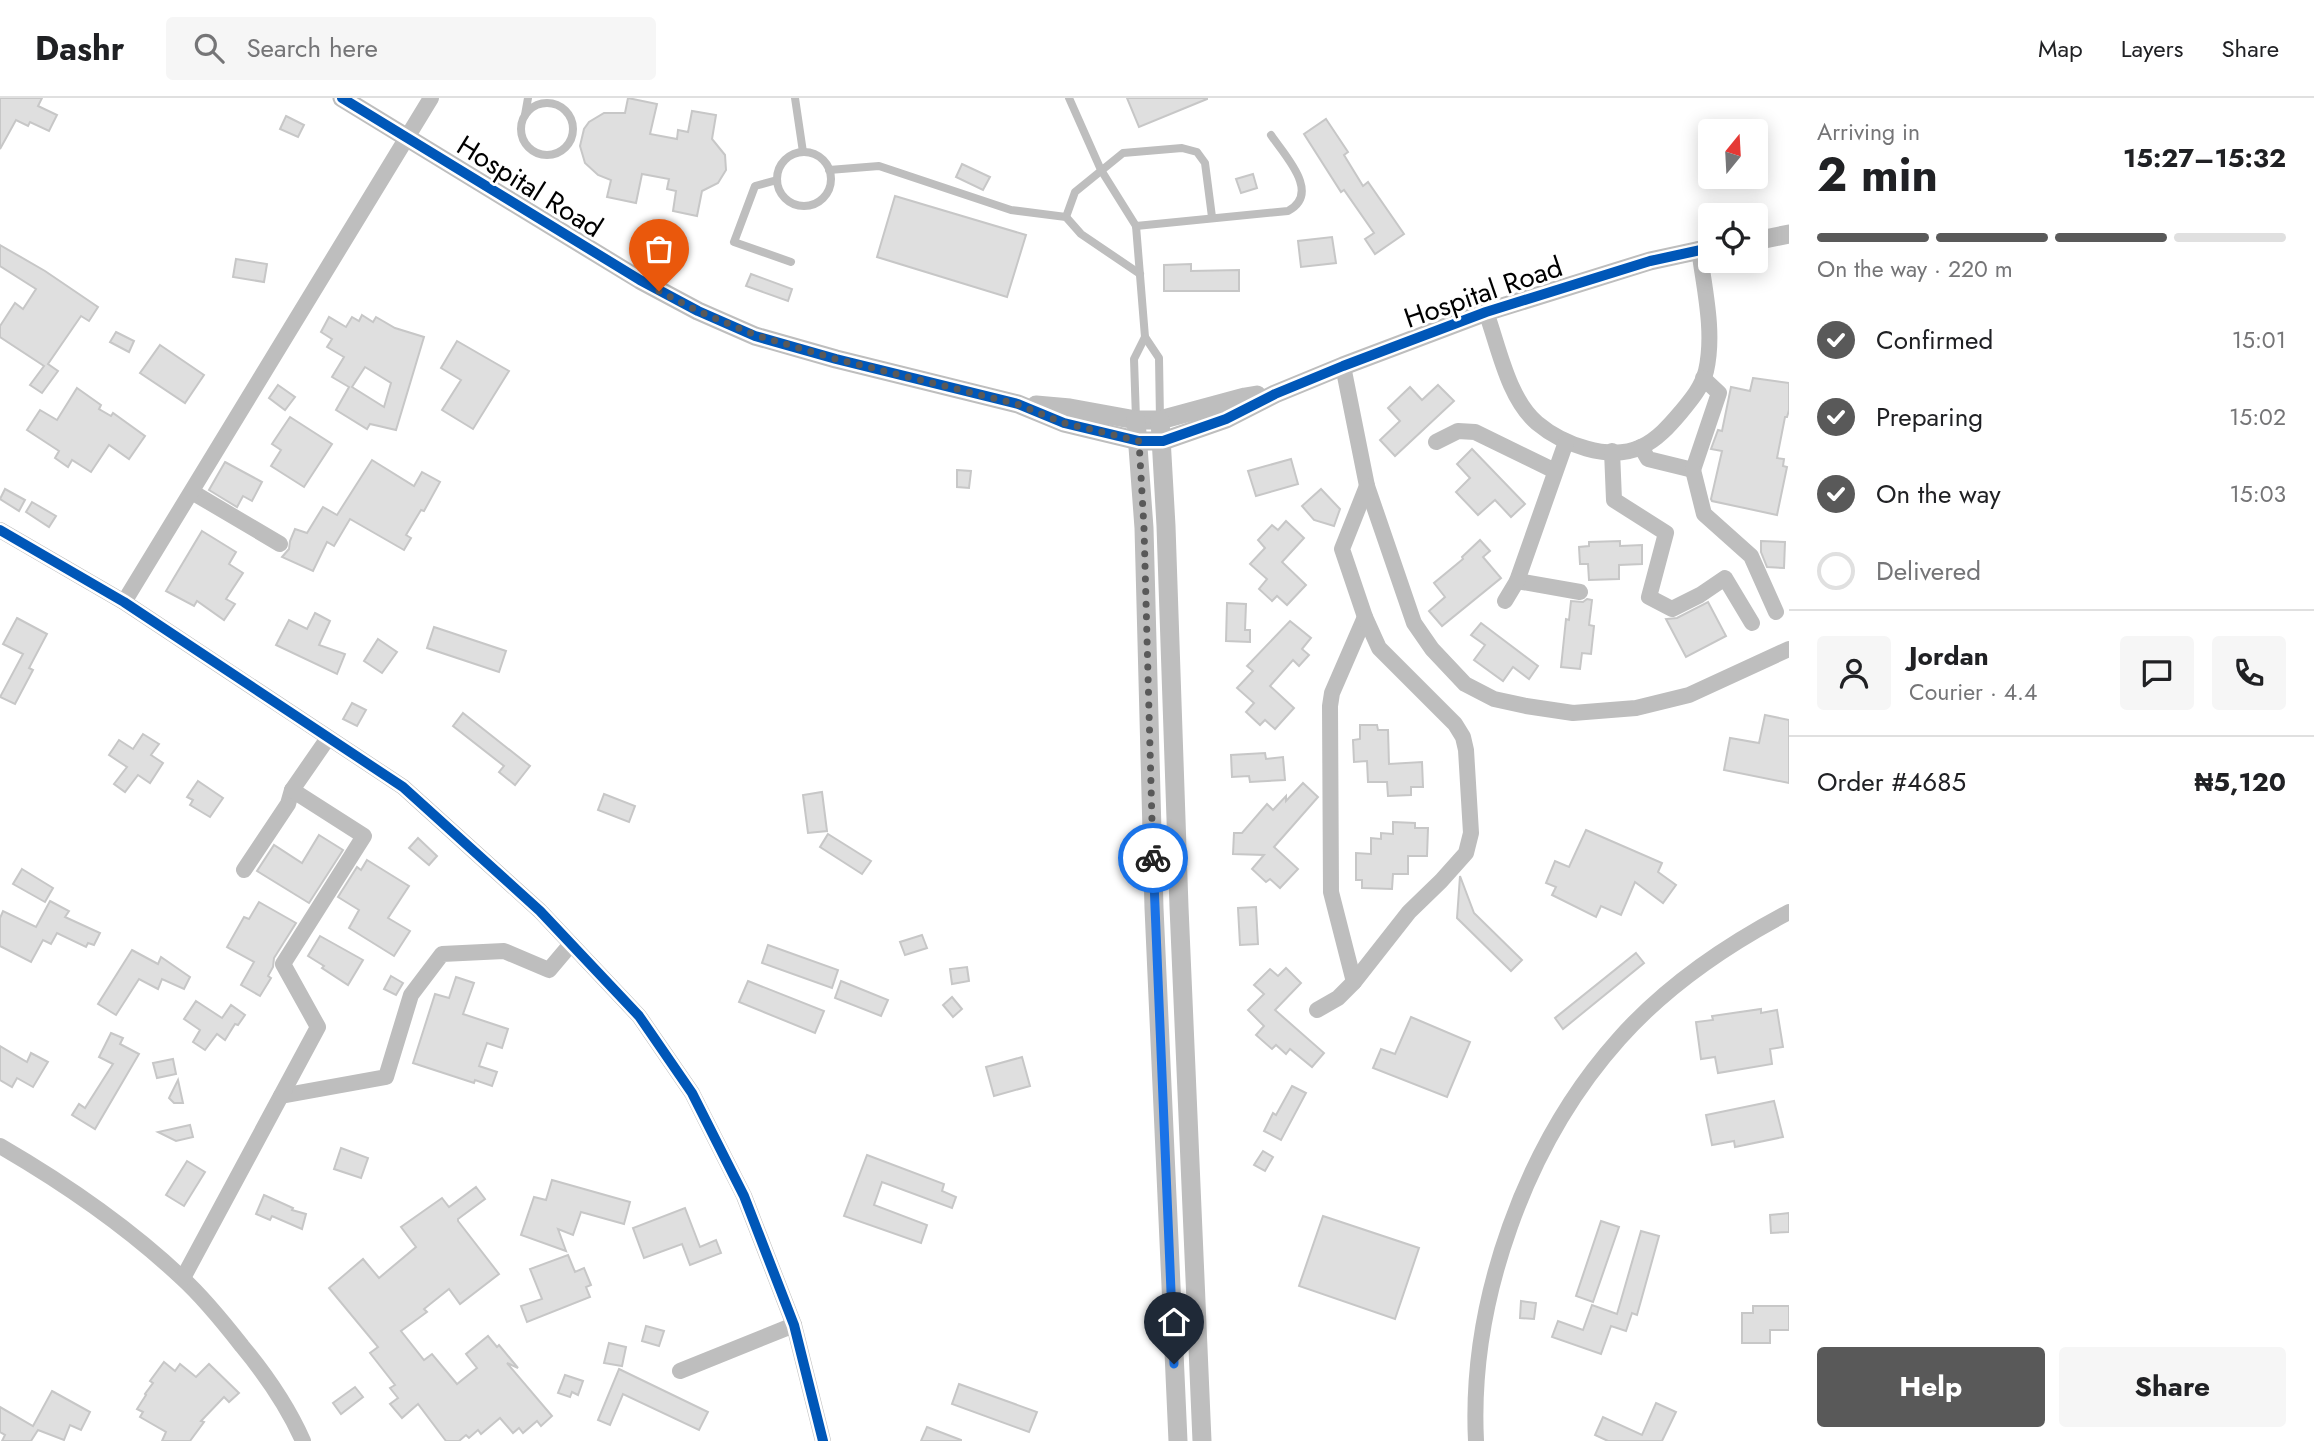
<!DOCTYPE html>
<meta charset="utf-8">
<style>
:root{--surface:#fff;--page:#f6f6f6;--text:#202124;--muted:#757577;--line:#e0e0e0;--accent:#595959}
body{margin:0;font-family:Jost,sans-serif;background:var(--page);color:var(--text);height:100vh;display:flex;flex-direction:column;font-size:26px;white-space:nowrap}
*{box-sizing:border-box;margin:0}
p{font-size:23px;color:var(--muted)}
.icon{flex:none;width:38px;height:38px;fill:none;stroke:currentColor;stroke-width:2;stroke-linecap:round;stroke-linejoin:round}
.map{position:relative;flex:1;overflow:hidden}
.sheet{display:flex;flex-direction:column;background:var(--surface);width:525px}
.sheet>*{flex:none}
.needle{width:46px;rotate:18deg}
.controls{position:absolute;left:1698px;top:21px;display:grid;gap:14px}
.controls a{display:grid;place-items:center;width:70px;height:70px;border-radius:7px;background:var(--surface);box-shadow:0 4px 18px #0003;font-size:35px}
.pin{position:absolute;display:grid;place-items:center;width:60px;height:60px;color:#fff;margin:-72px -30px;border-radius:50% 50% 50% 0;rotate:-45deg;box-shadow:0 0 7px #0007}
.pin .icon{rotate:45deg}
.courier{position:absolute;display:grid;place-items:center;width:70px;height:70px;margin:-35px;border:5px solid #1a73e8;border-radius:50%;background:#fff;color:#222;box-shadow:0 2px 9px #0007}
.head em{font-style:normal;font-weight:700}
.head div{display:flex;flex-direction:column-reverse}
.head{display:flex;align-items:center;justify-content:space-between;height:119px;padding:0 28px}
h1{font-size:46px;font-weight:700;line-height:52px}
.bar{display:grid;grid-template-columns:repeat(4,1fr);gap:10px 7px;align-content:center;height:84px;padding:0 28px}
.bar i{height:9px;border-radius:5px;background:var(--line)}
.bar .on{background:var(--accent)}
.bar p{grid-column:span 4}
.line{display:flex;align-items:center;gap:18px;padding:0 28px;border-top:2px solid var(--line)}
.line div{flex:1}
.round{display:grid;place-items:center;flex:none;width:74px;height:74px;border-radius:7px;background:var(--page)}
ol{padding:0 28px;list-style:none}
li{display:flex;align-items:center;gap:21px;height:77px}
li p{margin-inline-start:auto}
li .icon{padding:7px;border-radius:50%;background:var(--accent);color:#fff;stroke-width:4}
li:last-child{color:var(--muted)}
li i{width:38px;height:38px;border:4px solid var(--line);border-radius:50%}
.cta{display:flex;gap:14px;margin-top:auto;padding:14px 28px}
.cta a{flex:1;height:80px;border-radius:7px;background:var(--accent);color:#fff;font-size:28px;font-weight:700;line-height:80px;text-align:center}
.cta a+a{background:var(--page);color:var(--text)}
header{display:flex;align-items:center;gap:42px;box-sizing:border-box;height:98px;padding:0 35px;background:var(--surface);border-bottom:2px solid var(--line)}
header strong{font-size:33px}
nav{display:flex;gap:38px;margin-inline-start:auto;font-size:24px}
.search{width:490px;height:63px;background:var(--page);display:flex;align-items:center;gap:18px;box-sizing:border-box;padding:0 24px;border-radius:7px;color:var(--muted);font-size:26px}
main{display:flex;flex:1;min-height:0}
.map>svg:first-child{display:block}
.building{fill:#dfdfdf;stroke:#c7c7c7;stroke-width:2;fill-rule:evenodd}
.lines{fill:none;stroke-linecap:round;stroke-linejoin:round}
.service{stroke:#bebebe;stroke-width:8}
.minor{stroke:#bebebe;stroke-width:16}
.tertiary{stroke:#bebebe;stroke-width:19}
.cycleway-casing{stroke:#fff;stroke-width:15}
.cycleway{stroke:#0057b8;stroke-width:10}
.done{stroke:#595959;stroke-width:7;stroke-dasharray:0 12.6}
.route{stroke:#1a73e8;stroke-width:9}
.labels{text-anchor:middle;stroke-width:6;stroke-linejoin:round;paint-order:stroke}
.street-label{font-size:28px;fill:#000;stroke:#fff}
</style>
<header>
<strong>Dashr</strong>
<div class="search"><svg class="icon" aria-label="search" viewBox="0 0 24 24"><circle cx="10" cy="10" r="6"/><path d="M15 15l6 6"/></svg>Search here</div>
<nav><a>Map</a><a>Layers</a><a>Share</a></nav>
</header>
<main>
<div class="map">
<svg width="1789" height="1343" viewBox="0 0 1789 1343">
<rect width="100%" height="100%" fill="#fff"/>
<g class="building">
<polygon points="0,0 42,0 38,8 57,17 49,33 30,24 28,28 16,22 0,51"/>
<polygon points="628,0 657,6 650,36 677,41 678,32 688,34 692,13 716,17 712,41 725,57 726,72 718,85 702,93 697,118 673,113 676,93 667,91 669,81 642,76 636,105 607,99 611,82 598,77 585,65 580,48 584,31 589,24 604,15 625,15"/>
<polygon points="1127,0 1207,0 1207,1 1139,29"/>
<polygon points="286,18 304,27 298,39 280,31"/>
<polygon points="1326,21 1348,54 1344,57 1363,88 1368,84 1404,136 1375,156 1365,141 1374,135 1344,92 1341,94 1304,36"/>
<polygon points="962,66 990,79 983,92 956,79"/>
<polygon points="1253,76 1257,90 1241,95 1236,81"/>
<polygon points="895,98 1026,137 1007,199 877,159"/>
<polygon points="1332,139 1336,165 1301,169 1298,143"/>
<polygon points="0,147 45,173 98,209 89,223 81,218 48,266 58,273 42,295 30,287 44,268 0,239 0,228 15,205 23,211 36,191 0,168"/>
<polygon points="236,161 267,166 264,184 233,179"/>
<polygon points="1191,166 1191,173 1239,172 1239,193 1164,193 1164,167"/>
<polygon points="751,176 792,191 788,203 746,188"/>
<path d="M362,217L373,224L376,219L395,230L424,239L396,332L370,326L367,331L336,312L349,289L332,279L344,259L327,249L332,241L321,234L329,219L346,229L352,219L359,223ZM365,269L391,285L384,309L352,289Z"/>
<polygon points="116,234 134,243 129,254 110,244"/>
<polygon points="457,243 509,273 473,331 442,312 461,282 441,270"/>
<polygon points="160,247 204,277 185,305 140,275"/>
<polygon points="1753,280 1789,285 1789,312 1787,319 1785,319 1777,360 1784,361 1783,368 1787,369 1777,417 1712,403 1711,401 1722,353 1711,351 1718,332 1722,333 1731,289 1750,293"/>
<polygon points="278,287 295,299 285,312 269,300"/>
<polygon points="1438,287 1454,303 1395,358 1380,342 1400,323 1388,310 1410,289 1422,302"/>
<polygon points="77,290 101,307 99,311 111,318 113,315 145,338 129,361 109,347 91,374 72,362 68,369 55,360 59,353 27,332 40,312 57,322"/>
<polygon points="290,319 332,346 304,389 271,368 281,352 272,346"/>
<polygon points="1472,351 1525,406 1511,419 1495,402 1478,417 1456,394 1470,380 1457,366"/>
<polygon points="1291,361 1298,386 1256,398 1248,373"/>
<polygon points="372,362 414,388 422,374 440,384 424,413 421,412 406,437 411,440 404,452 350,421 334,448 327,444 313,473 282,459 289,451 290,443 295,431 307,435 323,409 337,417"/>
<polygon points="225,364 262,384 252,403 243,398 237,409 209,392"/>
<polygon points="957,372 971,373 969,390 957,389"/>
<polygon points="5,391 25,402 19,413 0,401"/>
<polygon points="1321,391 1340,411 1334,428 1314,422 1302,408"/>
<polygon points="32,404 56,418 49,429 26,414"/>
<polygon points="1286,423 1304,440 1282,464 1306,487 1287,507 1277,498 1272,503 1259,491 1267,481 1250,466 1265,450 1258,442 1272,427 1278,432"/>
<polygon points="202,433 236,454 229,466 243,475 226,501 235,506 224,522 197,503 194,508 166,493"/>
<polygon points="1480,442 1490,453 1483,459 1501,480 1442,528 1429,513 1445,499 1434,485 1463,461 1462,459"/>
<polygon points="1620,443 1620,448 1642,447 1642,466 1619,467 1619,481 1589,482 1588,466 1580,466 1579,449 1589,448 1589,444"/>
<polygon points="1761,443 1785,444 1784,470 1767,469 1761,454"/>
<polygon points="1587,501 1592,502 1589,527 1594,528 1591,556 1582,555 1580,571 1561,569 1566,521 1569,522 1571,503 1583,504"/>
<polygon points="1708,504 1726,538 1686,559 1666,521 1677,520"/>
<polygon points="1227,505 1246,506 1245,532 1250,532 1250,544 1226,543"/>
<polygon points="315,515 330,523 319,547 345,556 337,576 276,547 289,522 307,531"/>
<polygon points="17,520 47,536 29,570 33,572 15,606 0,599 23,556 3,546"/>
<polygon points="1290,523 1311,540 1302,551 1309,557 1299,568 1293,562 1270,588 1294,610 1275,631 1265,622 1260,627 1246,614 1254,605 1237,590 1253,573 1247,568"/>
<polygon points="1481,525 1538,568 1529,581 1513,569 1503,583 1474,562 1485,547 1471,537"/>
<polygon points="434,529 506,553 499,574 427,550"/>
<polygon points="378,541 397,554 382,575 364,563"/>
<polygon points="352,605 366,612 357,628 343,621"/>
<polygon points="463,615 530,668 515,687 499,674 504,668 453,628"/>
<polygon points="1765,617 1789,622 1789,685 1724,672 1730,640 1759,645"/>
<polygon points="1360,627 1377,627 1378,632 1388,632 1389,666 1422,664 1423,689 1411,689 1411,697 1388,698 1387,684 1368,684 1367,663 1354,664 1353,642 1360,641"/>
<polygon points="143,636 159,646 151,657 163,665 150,685 138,677 125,694 114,686 127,669 109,657 119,642 133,651"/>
<polygon points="1265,655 1266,661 1283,659 1285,682 1250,684 1249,678 1232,679 1231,657"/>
<polygon points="198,683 223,700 210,719 190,707 193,702 187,699"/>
<polygon points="1303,685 1318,699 1274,749 1298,771 1280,790 1270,781 1266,784 1252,771 1264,757 1233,756 1234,735 1242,735 1267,706 1273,712 1286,698 1286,703"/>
<polygon points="822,694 827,733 808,735 803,697"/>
<polygon points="604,696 635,708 629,724 598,712"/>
<polygon points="1393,724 1415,725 1415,730 1428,730 1427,758 1408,758 1408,776 1393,776 1392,791 1362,790 1362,782 1356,782 1356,755 1371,756 1371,740 1381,741 1381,735 1393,736"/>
<polygon points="1586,732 1662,765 1658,774 1676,787 1663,805 1635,784 1621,817 1601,808 1596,819 1552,797 1556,789 1546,785 1555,763 1569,769"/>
<polygon points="828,736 871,763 862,776 820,749"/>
<polygon points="319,737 343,752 309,805 257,773 274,747 302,765"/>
<polygon points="418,740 437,758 429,767 409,750"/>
<polygon points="367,762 409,788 388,820 410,833 394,858 349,830 359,812 338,799 357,769 361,772"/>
<polygon points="22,771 53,790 45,804 13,786"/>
<polygon points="1460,778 1474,815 1522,862 1511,873 1457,820"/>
<polygon points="50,803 69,813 65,819 100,835 94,847 88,845 86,849 57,835 51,846 43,842 31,864 0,848 0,820 3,813 36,829"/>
<polygon points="259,804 296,825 274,860 273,869 268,878 271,880 260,898 241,887 254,864 227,849 244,819 249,821"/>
<polygon points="1256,809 1258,846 1240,847 1238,810"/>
<polygon points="922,837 927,850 905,857 900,844"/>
<polygon points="320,838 363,862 348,887 322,870 324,868 308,858"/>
<polygon points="768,847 838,872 832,890 762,865"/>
<polygon points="132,852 158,866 161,859 190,879 184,891 162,881 158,891 139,881 116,917 98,906"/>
<polygon points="1636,855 1644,865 1563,931 1555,920"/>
<polygon points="967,869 969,883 952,886 950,871"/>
<polygon points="1286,870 1301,885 1275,912 1324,955 1312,969 1290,951 1286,956 1276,947 1272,951 1256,937 1264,928 1248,912 1264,896 1254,887 1270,871 1278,878"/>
<polygon points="391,878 403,885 396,897 384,891"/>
<polygon points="456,879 474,885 463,916 508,931 502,950 487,945 479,968 497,974 492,988 475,982 474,985 413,965 435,896 449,900"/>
<polygon points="748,883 824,913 815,935 739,904"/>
<polygon points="841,883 888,902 881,918 835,900"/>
<polygon points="952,899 962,911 953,919 943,907"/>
<polygon points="196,903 222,920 231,907 245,917 238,927 235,926 225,942 217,936 205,952 193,944 200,932 184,921"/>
<polygon points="1761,911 1761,915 1777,912 1783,949 1770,951 1772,966 1718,975 1715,959 1701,961 1696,924 1713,922 1712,918"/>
<polygon points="1411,919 1470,944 1447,999 1373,970 1381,951 1395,956"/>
<polygon points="111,935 123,940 120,946 139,956 95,1031 72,1017 79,1006 85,1010 113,966 99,959"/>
<polygon points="0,948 27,964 31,955 48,964 33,989 17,980 12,989 0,982"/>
<polygon points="1022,959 1030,988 994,998 986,969"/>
<polygon points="173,961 176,976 157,980 153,965"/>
<polygon points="178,982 183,1005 174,1005 169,1000"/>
<polygon points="1292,988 1306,995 1281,1042 1264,1033 1273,1015 1276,1017"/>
<polygon points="1774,1003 1783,1039 1735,1049 1734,1043 1712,1047 1706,1017"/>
<polygon points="190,1027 193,1039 176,1043 158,1034"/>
<polygon points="341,1050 368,1060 361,1080 334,1071"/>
<polygon points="1263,1053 1273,1059 1265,1073 1254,1067"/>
<polygon points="867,1057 944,1086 942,1093 956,1099 952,1110 882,1084 874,1107 927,1127 921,1145 844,1118"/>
<polygon points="187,1063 205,1074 184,1108 166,1097"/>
<polygon points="552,1082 630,1104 624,1126 581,1114 573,1137 558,1131 566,1153 521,1137 534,1099 546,1102"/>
<polygon points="476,1089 485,1101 458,1121 458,1123 499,1176 460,1206 449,1191 424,1211 427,1214 401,1233 424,1262 432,1256 457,1286 477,1270 466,1256 488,1238 497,1249 499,1247 518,1270 507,1265 552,1318 541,1328 537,1323 523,1335 519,1330 513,1335 500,1320 481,1336 478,1332 469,1340 466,1337 459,1343 446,1343 418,1306 402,1320 390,1306 398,1300 390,1290 395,1287 370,1255 378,1249 329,1190 363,1161 379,1180 416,1149 401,1129 442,1100 449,1109"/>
<polygon points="264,1097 293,1110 292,1112 306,1116 302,1131 272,1118 270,1122 256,1116"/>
<polygon points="685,1110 700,1149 716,1142 721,1155 690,1167 682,1146 644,1160 633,1130"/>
<polygon points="1789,1115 1789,1134 1771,1135 1770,1117"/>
<polygon points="1323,1118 1419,1150 1395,1221 1299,1188"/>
<polygon points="1601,1123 1619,1129 1593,1204 1576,1198"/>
<polygon points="1641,1133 1659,1138 1637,1217 1632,1215 1626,1233 1611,1228 1601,1256 1552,1239 1558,1223 1583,1232 1592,1207 1617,1216"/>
<polygon points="568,1157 575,1174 584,1170 591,1187 586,1189 590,1199 527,1224 521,1208 542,1201 530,1171"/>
<polygon points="1521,1203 1536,1205 1534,1221 1520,1220"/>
<polygon points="1753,1208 1789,1208 1789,1232 1770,1232 1770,1245 1742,1245 1742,1215 1753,1215"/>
<polygon points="646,1228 664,1233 659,1248 642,1243"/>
<polygon points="609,1245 626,1249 622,1268 604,1265"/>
<polygon points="164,1264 175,1273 180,1266 196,1279 209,1266 239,1295 229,1304 224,1299 201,1323 204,1324 190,1343 162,1343 166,1334 140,1319 143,1314 137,1311 146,1297 145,1296 153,1285 150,1283"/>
<polygon points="619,1271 708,1314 699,1332 623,1296 610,1327 598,1322"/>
<polygon points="565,1277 583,1283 578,1297 572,1294 570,1299 558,1295"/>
<polygon points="959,1286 1037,1314 1029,1334 952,1306"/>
<polygon points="355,1289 363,1299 341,1316 333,1305"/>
<polygon points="52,1293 90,1314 81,1332 70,1327 64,1342 38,1332 31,1343 2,1343 5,1337 0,1334 0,1309 33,1328"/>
<polygon points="1656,1305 1676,1314 1662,1343 1608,1343 1595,1337 1603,1319 1642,1337"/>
<polygon points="927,1329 961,1342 961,1343 921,1343"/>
</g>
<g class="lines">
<g class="service">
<polyline points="795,0 803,54"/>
<polyline points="1069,0 1101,72 1136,128 1145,239 1159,260 1160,322"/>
<circle cx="547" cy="31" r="26"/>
<polyline points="525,17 528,0"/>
<circle cx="804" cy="81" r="27"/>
<polyline points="829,72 879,68 1011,112 1066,119 1081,136 1140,176"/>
<polyline points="777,82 755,88 734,144 791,164"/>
<polyline points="1066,119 1075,94 1123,55 1182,50 1197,54 1205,65 1212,119"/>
<path d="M1136,128L1288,113C1322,95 1284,57 1271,37"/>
<polyline points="1136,321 1134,261 1145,239"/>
</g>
<g class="minor">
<path d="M1486,214C1499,250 1508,300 1537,325C1562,346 1609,364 1641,349C1657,342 1670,327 1681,314C1691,302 1702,289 1706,273C1715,234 1704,190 1699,151"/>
<polyline points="1343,268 1367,388 1414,525 1432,551 1465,586 1494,601 1526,608 1573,615 1636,610 1689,597 1789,551"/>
<polyline points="1436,344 1458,333 1475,334 1555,373"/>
<polyline points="1641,349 1648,361 1693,372 1719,295 1703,280"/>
<polyline points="1612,353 1614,402 1666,435 1649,499 1672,511 1700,497 1725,480 1752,525"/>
<polyline points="1693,372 1704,416 1751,458 1776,514"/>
<polyline points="192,394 280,446"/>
<polyline points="0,432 124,504 403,689 540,813 639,918 692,995 744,1098 794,1227 823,1343"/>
<polyline points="1517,483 1580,494"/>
<polyline points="1505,503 1517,483 1566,344"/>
<polyline points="124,504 431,0"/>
<polyline points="244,772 288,706 292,692"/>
<polyline points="1354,884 1331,794 1330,608 1332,595 1365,519"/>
<polyline points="1317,912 1338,900 1354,884 1409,814 1441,783 1466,755 1471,735 1466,652 1463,639 1455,626 1379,550 1365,519 1342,451 1367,388"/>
<polyline points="281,998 386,979 411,897 442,856 504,853 549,872 571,846"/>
<path d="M0,1048C62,1084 130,1131 182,1180C204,1200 224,1225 242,1248C266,1277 288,1309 303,1343"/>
<polyline points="183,1180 318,929 283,866 364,738 292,692 328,640"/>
<polyline points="680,1273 794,1227"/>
<path d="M1476,1343C1469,1203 1526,1045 1619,941C1665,889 1728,846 1789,814"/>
</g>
<g class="tertiary">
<polyline points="342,0 640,182 698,213 755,238 836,261 1018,306 1064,325 1139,343 1163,343 1226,321 1275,296 1343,268 1486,214 1650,163 1710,150"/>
<polyline points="1755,143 1789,136"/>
<polyline points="1036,307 1070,310 1136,322 1160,322 1245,299 1257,297"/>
<polyline points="1136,322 1144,430 1154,810 1178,1343"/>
<polyline points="1160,322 1166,428 1179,809 1202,1343"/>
</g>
<g class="cycleway-casing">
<g id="cycleway">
<polyline points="342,0 640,182 698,213 755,238 836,261 1018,306 1064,325 1139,343 1163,343 1226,321 1275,296 1343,268 1486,214 1650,163 1710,150"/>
<polyline points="0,432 124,504 403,689 540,813 639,918 692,995 744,1098 794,1227 823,1343"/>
</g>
</g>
<use href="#cycleway" class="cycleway"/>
</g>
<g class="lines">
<polyline class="done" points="659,193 698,213 755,237 836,261 1017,306 1064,325 1139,343 1144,430 1153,760"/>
<polyline class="route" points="1153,760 1174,1266"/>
</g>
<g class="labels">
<g class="street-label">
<text transform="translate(530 88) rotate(32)" y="10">Hospital Road</text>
<text transform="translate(1483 194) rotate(-19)" y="10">Hospital Road</text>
</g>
</g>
</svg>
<div class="controls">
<a><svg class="needle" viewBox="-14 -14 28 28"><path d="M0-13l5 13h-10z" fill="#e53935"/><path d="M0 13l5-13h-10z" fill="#757577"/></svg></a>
<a><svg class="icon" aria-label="locate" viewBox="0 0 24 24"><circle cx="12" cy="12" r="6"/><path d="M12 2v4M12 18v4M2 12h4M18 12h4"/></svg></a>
</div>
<div class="pin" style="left:659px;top:193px;background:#ea580c"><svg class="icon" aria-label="bag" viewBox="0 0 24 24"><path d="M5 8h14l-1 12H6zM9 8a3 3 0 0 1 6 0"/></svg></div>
<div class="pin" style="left:1174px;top:1266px;background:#1f2937"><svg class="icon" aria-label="home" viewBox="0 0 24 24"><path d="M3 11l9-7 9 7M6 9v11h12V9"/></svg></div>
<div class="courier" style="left:1153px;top:760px"><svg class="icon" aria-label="bike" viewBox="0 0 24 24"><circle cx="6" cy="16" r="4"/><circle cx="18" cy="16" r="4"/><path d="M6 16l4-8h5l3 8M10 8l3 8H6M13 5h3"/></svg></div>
</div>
<section class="sheet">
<div class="head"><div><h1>2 min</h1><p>Arriving in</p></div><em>15:27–15:32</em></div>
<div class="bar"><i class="on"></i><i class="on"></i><i class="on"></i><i></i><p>On the way · 220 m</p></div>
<ol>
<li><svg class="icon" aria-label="check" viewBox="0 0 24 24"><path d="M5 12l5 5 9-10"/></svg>Confirmed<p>15:01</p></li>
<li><svg class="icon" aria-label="check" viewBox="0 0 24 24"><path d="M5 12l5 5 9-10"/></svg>Preparing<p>15:02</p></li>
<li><svg class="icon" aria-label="check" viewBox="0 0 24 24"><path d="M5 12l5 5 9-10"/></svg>On the way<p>15:03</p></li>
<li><i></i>Delivered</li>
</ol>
<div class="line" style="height:126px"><a class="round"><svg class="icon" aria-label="person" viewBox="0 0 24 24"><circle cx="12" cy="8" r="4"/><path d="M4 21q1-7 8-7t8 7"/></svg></a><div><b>Jordan</b><p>Courier · 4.4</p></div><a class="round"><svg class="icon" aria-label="chat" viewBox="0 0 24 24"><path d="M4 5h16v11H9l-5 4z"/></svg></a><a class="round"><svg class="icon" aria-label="phone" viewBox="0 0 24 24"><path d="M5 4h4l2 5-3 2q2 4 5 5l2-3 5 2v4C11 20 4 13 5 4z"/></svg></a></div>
<div class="line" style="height:91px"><div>Order #4685</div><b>₦5,120</b></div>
<div class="cta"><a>Help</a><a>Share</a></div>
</section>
</main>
